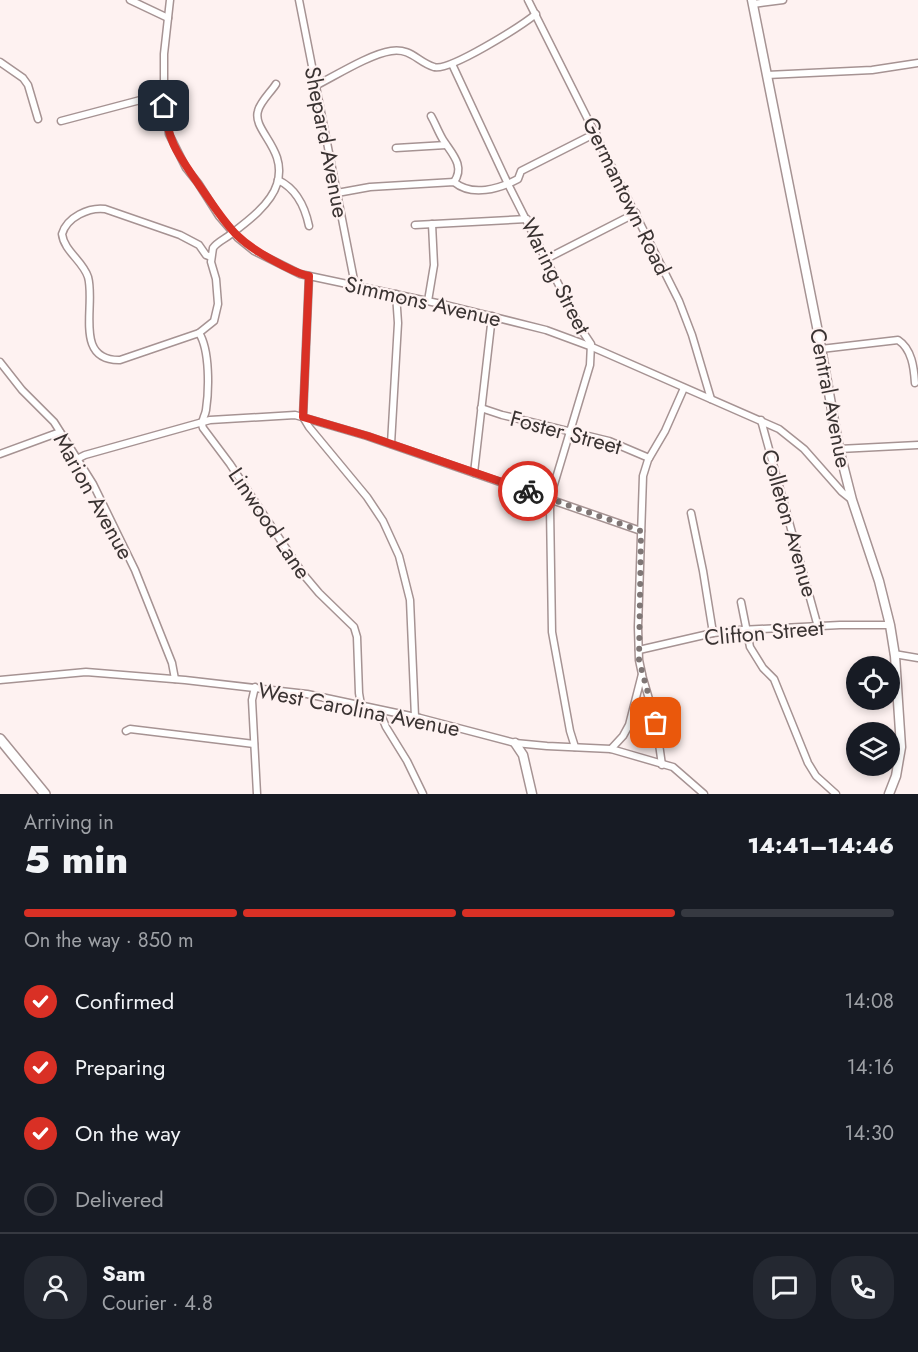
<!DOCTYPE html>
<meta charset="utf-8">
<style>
:root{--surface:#171b24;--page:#242831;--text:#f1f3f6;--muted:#9ea1a6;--line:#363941;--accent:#d93025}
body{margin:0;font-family:Jost,sans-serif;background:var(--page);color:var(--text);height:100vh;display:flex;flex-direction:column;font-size:22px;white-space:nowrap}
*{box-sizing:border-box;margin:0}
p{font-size:20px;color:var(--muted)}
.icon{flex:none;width:33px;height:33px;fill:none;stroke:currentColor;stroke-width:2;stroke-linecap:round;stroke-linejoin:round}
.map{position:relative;height:794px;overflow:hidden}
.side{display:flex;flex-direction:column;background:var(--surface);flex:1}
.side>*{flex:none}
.tools{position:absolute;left:846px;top:656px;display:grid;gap:12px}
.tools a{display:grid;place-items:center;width:54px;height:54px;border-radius:50%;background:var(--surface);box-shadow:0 3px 9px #0003;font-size:30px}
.pin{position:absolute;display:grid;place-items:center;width:51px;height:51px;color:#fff;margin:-26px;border-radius:12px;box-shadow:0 3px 9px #0006}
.courier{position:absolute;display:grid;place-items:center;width:60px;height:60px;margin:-30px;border:4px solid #d93025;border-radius:50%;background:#fff;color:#222;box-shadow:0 2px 8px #0007}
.summary em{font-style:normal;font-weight:800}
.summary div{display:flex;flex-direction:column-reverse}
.summary{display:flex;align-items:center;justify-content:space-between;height:102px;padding:0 24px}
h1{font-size:39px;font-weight:800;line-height:45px}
.bar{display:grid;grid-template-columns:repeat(4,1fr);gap:9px 6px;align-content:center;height:72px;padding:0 24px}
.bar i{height:8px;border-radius:4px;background:var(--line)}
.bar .on{background:var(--accent)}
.bar p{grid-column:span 4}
.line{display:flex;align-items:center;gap:15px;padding:0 24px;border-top:2px solid var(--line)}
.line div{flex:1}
.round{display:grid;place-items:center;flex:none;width:63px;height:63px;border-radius:24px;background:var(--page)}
ol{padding:0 24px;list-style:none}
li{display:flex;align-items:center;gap:18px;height:66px}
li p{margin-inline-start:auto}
li .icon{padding:6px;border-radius:50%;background:var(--accent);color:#fff;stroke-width:4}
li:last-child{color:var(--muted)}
li i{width:33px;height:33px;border:3px solid var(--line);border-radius:50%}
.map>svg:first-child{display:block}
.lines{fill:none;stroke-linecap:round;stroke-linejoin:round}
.street-casing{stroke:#a69393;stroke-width:9}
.secondary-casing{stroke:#a69393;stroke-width:11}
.primary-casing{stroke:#a69393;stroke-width:12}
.street{stroke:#fff;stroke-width:6}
.secondary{stroke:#fff;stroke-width:8}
.primary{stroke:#fff;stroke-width:9}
.done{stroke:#7f7675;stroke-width:6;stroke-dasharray:0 10.8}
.route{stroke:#d93025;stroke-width:8}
.labels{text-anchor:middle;stroke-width:4.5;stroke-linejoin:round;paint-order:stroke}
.street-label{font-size:22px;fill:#3a3332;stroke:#fef2f1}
</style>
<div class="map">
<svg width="918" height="794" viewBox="0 0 918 794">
<rect width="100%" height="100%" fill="#fef2f1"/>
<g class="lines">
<g class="street-casing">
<g id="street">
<polyline points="130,0 168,18"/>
<polyline points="170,0 164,54 164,89 169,134 186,168 198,183 219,216 238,238 254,251 300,274 446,305 546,330 592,347 779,429 804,449 842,492 852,500"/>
<polyline points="299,0 355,285"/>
<polyline points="528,0 679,301 692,335 711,399"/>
<polyline points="753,4 783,0"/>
<polyline points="0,62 23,78 28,85 38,119"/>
<polyline points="452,64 508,184 581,329 591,344 590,365 553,488 550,508 552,632 570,731 575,747"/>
<polyline points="767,75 872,70 918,63"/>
<path d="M315,86C335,76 370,54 391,51C412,48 417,62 434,67C449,72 521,26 536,14"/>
<path d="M431,116C435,123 438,131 442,138C450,152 466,165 454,182"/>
<polyline points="61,121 148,98 157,96 164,97"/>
<polyline points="396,148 446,145"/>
<path d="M278,180C297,189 305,207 309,226"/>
<path d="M337,193L370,187L454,182C472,197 499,189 518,179L521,171L596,133"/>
<polyline points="415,225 527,219"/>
<path d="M211,257L206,255L199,245L180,235L105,209C89,207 67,217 62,234C64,251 83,261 88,277C96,305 73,361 120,360L199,333L214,321L218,304L216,279L211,262L213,248C217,242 225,239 231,234C247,222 271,204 277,184C288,149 252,131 258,111C260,102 271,92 276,84"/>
<polyline points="546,259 636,213"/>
<polyline points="309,276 303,417 309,427 367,497 383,521 399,556 410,600 415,717"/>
<polyline points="428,301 434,265 432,224"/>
<path d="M199,333C210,350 209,390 206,410C205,417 200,421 203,428L230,464L303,574L319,593L354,627L357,637L359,693L361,705"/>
<path d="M821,349L898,340C912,349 914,368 915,383"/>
<polyline points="0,362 22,390 54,422 93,484 135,570 172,663 175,679"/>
<polyline points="481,408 502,415 609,441 649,458"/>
<polyline points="761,420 818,627"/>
<polyline points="391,444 398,323 396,294"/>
<polyline points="839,449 918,445"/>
<polyline points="0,454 60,432"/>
<polyline points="77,459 85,455 210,420 295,415 367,436 641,531"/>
<polyline points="474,473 492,316"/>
<polyline points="691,513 703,571 713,633"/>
<polyline points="741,602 750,647 763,668 774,679 808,763 816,776 836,794"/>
<polyline points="639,650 713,633 740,630 840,625 890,625"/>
<polyline points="894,654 918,658"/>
<polyline points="642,675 656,723 662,765"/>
<polyline points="0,680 86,672 185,680 307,694 420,718 515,743 547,746 611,749 673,767 704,794"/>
<polyline points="255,687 252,700 257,794"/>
<polyline points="379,710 386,727 407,761 423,794"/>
<polyline points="126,731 130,729 254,744"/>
<polyline points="611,749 623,736 629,725 642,674 639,660 638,627 643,476 648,460 665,431 684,388"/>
</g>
</g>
<g class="secondary-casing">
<g id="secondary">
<polyline points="752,0 819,337 839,449 852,500 879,581 890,625 895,656 901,747 896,776 889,794"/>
<polyline points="515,743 523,755 532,794"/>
</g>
</g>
<g class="primary-casing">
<polyline id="primary" points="0,739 45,794"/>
</g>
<use href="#street" class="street"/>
<use href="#secondary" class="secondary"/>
<use href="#primary" class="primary"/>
</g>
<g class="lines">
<polyline class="done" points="528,491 641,531 639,660 656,723"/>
<path class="route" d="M164,106C169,145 178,154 199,185C228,226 233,240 280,264C290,269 298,274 309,276L303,417L368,436L528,491"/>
</g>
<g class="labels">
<g class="street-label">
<text transform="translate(327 142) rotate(79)" y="8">Shepard Avenue</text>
<text transform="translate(627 196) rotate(64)" y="8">Germantown Road</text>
<text transform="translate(556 276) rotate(63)" y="8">Waring Street</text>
<text transform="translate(423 301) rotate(13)" y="8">Simmons Avenue</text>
<text transform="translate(831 398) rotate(79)" y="8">Central Avenue</text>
<text transform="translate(566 432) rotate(15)" y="8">Foster Street</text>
<text transform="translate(94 496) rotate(61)" y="8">Marion Avenue</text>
<text transform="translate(270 523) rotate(56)" y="8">Linwood Lane</text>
<text transform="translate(790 523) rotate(74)" y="8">Colleton Avenue</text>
<text transform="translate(764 632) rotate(-5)" y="8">Clifton Street</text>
<text transform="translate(359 709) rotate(11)" y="8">West Carolina Avenue</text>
</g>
</g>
</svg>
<div class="tools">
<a><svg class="icon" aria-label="locate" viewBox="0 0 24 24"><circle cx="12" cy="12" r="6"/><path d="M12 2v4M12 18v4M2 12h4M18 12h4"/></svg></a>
<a><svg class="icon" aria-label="layers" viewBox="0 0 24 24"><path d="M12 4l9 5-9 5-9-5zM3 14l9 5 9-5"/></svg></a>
</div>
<div class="pin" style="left:656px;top:723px;background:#ea580c"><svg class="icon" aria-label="bag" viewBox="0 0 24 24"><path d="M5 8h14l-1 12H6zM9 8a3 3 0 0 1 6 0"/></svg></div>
<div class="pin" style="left:164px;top:106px;background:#1f2937"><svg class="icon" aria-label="home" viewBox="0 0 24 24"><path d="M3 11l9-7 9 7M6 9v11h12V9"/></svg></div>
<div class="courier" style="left:528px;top:491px"><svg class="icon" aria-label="bike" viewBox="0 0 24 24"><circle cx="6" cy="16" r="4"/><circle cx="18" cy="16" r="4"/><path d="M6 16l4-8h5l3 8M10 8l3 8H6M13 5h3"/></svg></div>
</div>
<section class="side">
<div class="summary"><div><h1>5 min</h1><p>Arriving in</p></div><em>14:41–14:46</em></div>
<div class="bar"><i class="on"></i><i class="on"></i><i class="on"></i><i></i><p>On the way · 850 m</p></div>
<ol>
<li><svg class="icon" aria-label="check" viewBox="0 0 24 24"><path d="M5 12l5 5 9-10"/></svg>Confirmed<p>14:08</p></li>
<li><svg class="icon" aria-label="check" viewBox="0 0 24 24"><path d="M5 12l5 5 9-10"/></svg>Preparing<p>14:16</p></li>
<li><svg class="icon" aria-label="check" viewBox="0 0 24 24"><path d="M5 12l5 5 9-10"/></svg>On the way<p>14:30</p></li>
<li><i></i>Delivered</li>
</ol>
<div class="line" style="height:108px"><a class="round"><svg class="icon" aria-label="person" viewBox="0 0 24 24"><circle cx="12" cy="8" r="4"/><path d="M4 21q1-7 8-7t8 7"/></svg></a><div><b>Sam</b><p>Courier · 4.8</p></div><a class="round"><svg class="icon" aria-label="chat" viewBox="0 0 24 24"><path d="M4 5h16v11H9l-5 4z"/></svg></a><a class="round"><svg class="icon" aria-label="phone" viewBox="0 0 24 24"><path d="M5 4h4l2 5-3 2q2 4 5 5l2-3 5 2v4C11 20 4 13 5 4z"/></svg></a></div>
</section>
